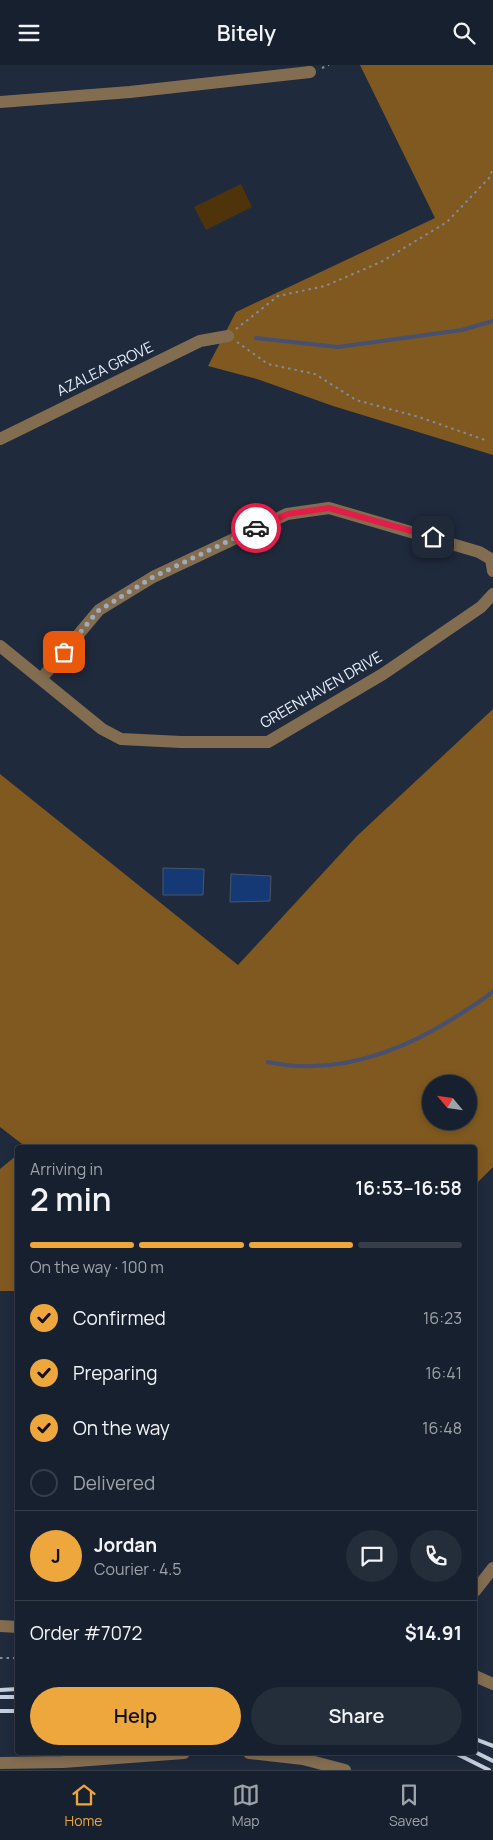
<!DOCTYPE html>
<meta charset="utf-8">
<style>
:root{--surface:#17202e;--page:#242d3a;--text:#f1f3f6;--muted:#9ea3aa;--line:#363e4a;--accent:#eea73c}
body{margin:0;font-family:Manrope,sans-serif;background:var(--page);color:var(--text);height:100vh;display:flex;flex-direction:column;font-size:19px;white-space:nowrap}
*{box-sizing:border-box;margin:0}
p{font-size:16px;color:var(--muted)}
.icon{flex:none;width:28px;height:28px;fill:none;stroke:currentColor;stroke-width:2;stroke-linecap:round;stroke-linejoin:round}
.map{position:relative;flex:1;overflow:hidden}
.sheet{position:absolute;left:15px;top:1080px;width:462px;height:610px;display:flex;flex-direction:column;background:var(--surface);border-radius:5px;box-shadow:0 2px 8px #0003,0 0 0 1px var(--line)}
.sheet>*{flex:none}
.needle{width:32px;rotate:299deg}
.tools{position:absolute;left:422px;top:1010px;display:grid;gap:10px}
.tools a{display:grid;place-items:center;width:55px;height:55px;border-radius:50%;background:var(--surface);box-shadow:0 2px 8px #0003,0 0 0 1px var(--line);font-size:25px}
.pin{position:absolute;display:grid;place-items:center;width:42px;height:42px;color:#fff;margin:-21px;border-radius:10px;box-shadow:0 2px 8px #0006}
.courier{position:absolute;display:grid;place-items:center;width:50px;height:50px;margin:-25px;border:4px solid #e11d48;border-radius:50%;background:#fff;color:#222;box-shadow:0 1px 6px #0007}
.summary em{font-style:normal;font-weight:600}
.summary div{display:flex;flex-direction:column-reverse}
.summary{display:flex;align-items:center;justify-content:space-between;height:85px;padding:0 15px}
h1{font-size:32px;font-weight:600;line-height:38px}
.bar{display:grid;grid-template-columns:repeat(4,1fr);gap:8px 5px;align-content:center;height:60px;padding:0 15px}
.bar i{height:6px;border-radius:4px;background:var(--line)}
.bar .selected{background:var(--accent)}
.bar p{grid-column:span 4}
.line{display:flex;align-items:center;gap:12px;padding:0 15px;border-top:1px solid var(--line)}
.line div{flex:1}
.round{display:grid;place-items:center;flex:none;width:52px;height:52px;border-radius:26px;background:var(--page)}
ol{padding:0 15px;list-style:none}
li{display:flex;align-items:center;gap:15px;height:55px}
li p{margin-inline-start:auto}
li .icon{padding:5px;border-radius:50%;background:var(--accent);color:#111;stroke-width:4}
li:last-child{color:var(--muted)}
li i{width:28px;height:28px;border:2px solid var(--line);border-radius:50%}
.primary-button{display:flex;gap:10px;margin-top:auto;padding:10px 15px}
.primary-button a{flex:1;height:58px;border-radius:30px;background:var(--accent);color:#111;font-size:20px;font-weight:600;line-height:58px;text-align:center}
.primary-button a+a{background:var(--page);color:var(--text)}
header{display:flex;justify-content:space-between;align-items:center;height:65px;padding:0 15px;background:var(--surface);font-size:22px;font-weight:600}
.tabs{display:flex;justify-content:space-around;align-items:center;height:70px;border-top:1px solid var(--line);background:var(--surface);font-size:14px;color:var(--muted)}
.tabs a{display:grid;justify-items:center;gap:2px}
.tabs .selected{color:var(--accent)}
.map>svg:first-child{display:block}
.green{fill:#4f340b}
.forest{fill:#7f5920;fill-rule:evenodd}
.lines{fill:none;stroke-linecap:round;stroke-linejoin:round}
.stream{stroke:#455072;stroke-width:4}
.building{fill:#153975;stroke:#49566a}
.path{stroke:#838c9c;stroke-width:2;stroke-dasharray:2.5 4;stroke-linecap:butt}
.minor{stroke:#836d51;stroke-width:12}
.rail{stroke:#c5cedc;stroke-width:4}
.done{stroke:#a1aab9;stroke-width:5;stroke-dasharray:0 9}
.route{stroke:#e11d48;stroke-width:6}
.labels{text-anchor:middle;stroke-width:5;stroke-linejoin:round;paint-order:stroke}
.street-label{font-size:15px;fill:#e7effc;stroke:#1f2a3d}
</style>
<header><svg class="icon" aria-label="menu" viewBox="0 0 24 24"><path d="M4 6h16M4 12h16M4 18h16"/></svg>Bitely<svg class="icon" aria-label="search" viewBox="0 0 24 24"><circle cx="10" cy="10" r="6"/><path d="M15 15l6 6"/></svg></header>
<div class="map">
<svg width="493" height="1705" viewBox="0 0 493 1705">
<rect width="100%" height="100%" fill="#1f2a3d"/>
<polygon class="green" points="241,119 252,142 206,165 194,142"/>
<g class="forest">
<polygon points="360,0 493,0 493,390 333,341 257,314 208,301 236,247 435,153"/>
<path d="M493,644V1102L475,1120V1082H26L0,1062V709L238,900L357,771ZM431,1019H469V1056H431Z"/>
<polygon points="17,1090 17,1226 0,1226 0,1104"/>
</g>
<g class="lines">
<g class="stream">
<polyline points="256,273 338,282 462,265 493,256"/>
<path d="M268,997C338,1012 404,986 462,948C472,941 484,935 493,926"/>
</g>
</g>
<g class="building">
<polygon points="163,803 204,804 203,830 163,830"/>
<polygon points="231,809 271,811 270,836 230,837"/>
</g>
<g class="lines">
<g class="path">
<polyline points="322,3 329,0"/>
<polyline points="236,264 278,231 325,221 381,197 447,157 489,113 493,104"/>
<polyline points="237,277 268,299 315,309 356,335 419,352 485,375"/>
<polyline points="0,1593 18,1593"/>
</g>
<g class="minor">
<polyline points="0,37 130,27 310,7"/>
<polyline points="0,374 200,276 228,271"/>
<polyline points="0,581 102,664 121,674 181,677 268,677 383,609 481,542 493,529"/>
<polyline points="41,614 99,545 153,512 287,449 329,443 479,487 491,494 493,506"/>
<polyline points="475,1526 493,1503"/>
<polyline points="0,1561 18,1562"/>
<polyline points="475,1611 493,1619"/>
<polyline points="249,1688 303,1694 345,1705"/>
<polyline points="0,1698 63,1697 184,1688"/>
</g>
<g class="rail">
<polyline points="0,1625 18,1624"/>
<polyline points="0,1632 18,1632"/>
<polyline points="0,1646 18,1646"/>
<polyline points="475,1674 493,1681"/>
<polyline points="475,1687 493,1696"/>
<polyline points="455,1688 489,1705"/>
</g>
</g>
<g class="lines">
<polyline class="done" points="64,587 98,546 153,512 256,463"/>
<polyline class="route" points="256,463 288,449 329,443 433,472"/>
</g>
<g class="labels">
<g class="street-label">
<text transform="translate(105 304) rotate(-26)" y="5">AZALEA GROVE</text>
<text transform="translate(321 625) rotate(-30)" y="5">GREENHAVEN DRIVE</text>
</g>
</g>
</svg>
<div class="tools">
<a><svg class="needle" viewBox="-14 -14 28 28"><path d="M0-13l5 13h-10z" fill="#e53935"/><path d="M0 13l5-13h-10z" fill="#9ea3aa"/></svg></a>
</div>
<div class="pin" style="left:64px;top:587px;background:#ea580c"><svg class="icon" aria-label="bag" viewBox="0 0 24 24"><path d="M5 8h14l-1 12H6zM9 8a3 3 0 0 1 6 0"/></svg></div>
<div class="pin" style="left:433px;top:472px;background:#1f2937"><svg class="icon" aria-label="home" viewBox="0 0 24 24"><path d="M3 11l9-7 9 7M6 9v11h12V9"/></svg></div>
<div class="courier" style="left:256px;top:463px"><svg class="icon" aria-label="car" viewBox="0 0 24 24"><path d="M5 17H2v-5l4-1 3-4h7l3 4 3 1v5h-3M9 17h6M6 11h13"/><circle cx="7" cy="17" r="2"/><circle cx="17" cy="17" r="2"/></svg></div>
<section class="sheet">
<div class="summary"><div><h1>2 min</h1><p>Arriving in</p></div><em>16:53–16:58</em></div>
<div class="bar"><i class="selected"></i><i class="selected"></i><i class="selected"></i><i></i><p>On the way · 100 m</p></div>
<ol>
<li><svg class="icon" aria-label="check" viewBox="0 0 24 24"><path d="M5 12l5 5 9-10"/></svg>Confirmed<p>16:23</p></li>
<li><svg class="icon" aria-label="check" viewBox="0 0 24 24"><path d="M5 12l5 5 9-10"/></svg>Preparing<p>16:41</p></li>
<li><svg class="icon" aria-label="check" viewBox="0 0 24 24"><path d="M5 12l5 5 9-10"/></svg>On the way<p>16:48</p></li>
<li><i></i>Delivered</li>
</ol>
<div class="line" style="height:90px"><b class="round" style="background:var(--accent);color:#111">J</b><div><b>Jordan</b><p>Courier · 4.5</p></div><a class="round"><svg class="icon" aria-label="chat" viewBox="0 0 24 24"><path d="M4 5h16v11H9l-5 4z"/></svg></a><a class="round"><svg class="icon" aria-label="phone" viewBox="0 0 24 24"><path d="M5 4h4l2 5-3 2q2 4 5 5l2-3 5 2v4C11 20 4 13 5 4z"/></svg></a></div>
<div class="line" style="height:65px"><div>Order #7072</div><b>$14.91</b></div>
<div class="primary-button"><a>Help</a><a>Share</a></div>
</section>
</div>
<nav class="tabs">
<a class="selected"><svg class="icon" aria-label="home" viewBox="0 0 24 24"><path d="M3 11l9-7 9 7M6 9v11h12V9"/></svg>Home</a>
<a><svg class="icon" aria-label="map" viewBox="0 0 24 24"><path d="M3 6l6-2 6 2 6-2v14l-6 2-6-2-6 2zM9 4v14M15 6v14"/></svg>Map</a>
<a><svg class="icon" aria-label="saved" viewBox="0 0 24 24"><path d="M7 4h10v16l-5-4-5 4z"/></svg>Saved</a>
</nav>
